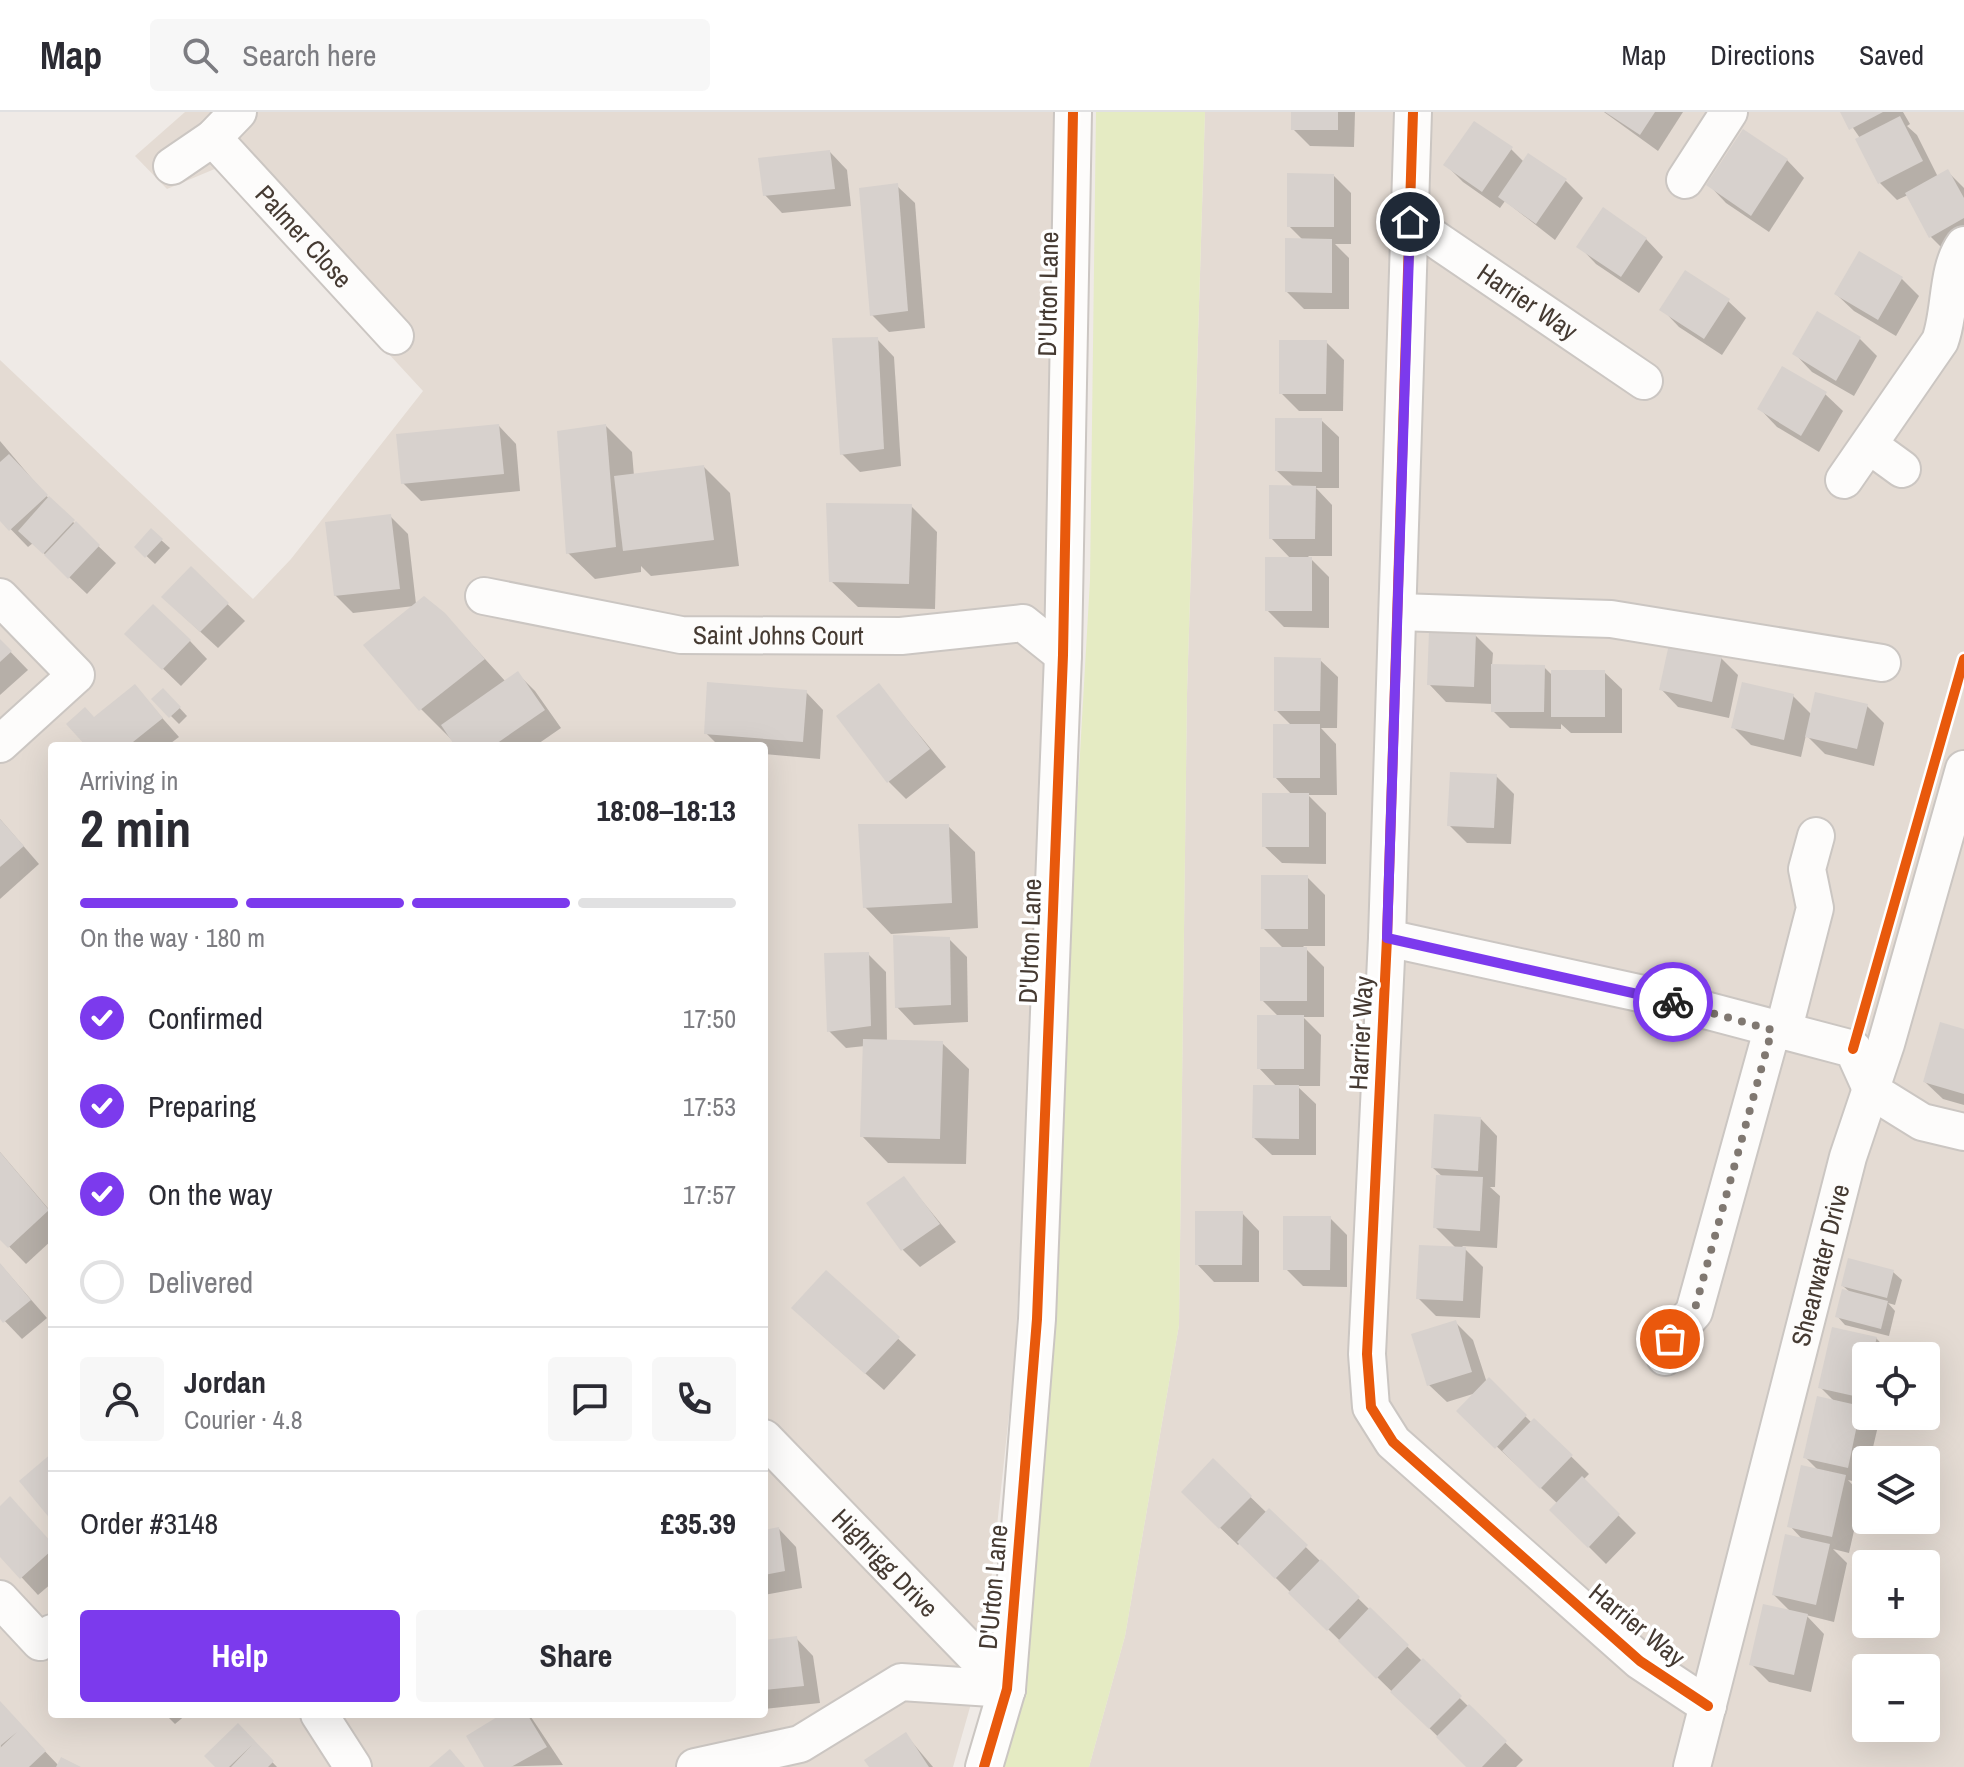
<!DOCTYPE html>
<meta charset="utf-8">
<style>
:root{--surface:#fff;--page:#f7f7f7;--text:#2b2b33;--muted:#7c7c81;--line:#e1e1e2;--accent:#7c3aed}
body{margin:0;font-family:"Archivo Narrow",sans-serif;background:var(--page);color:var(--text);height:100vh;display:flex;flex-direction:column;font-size:30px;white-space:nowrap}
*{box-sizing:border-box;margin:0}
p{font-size:26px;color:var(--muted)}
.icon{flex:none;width:44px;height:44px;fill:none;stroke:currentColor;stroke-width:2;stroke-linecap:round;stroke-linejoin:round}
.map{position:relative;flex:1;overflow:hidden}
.drawer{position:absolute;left:48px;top:630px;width:720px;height:976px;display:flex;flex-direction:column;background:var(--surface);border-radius:8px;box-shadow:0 8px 32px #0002}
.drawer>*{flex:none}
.fabs{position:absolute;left:1852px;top:1230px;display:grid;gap:16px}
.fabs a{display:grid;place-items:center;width:88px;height:88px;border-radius:8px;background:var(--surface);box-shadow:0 8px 32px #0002;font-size:40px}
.pin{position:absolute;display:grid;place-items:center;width:68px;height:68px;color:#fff;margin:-34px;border:4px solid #fff;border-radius:50%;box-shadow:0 2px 8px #0007}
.courier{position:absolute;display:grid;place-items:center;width:80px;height:80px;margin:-40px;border:6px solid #7c3aed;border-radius:50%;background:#fff;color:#222;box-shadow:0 2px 10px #0007}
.overview em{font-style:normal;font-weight:700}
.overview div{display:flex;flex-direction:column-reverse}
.overview{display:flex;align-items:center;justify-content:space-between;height:136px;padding:0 32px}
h1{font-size:52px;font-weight:700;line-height:60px}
.bar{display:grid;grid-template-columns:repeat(4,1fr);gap:12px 8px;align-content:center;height:96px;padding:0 32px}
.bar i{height:10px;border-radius:6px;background:var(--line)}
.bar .current{background:var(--accent)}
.bar p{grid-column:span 4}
.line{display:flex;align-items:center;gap:20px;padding:0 32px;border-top:2px solid var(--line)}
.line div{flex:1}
.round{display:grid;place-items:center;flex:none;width:84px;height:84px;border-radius:8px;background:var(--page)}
ol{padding:0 32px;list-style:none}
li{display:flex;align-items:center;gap:24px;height:88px}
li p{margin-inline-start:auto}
li .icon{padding:8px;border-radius:50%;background:var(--accent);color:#fff;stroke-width:4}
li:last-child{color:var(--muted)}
li i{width:44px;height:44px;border:4px solid var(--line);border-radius:50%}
.button{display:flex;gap:16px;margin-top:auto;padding:16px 32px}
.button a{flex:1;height:92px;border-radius:8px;background:var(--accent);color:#fff;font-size:32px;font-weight:700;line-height:92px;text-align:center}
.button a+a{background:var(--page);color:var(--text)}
header{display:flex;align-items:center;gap:48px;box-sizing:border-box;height:112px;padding:0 40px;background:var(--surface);border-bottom:2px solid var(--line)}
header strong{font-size:38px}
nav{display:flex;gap:44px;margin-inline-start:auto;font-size:28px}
.search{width:560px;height:72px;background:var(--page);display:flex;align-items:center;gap:20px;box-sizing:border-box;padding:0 28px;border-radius:8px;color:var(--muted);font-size:30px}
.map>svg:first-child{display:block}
.residential{fill:#e4dbd3;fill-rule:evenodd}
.green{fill:#e5ebc3}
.shadow{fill:#0003}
.building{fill:#d7d1cd}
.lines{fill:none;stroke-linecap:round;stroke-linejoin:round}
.street-casing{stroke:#cbc6c2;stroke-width:40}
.street{stroke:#fdfcfb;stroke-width:36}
.cycleway-casing{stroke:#fff;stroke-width:15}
.cycleway{stroke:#e8590c;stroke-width:10}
.done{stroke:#807871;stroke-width:8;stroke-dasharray:0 14.4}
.route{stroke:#7c3aed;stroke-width:10}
.labels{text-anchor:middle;stroke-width:7;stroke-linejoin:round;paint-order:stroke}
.street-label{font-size:26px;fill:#453a32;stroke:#fff}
</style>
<header>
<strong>Map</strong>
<div class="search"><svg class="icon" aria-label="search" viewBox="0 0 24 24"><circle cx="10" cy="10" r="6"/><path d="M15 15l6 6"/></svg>Search here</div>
<nav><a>Map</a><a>Directions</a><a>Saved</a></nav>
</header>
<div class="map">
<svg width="1964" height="1655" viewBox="0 0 1964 1655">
<rect width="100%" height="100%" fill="#efeae6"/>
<g class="residential">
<path d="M185,0H1055L1047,552L1015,1247L982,1553L953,1655H0V248L253,487L291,447L423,279L217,56L167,77L135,44ZM52,634H764V1602H52Z"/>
<path d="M1205,0H1964V1655H1089L1125,1524L1179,1213L1187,582ZM1866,1244H1926V1304H1866ZM1866,1348H1926V1408H1866ZM1866,1452H1926V1512H1866ZM1866,1556H1926V1616H1866Z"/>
</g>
<polygon class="green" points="1096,0 1205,0 1187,582 1179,1213 1125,1524 1089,1655 999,1655 1047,1214 1090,468"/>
<g class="shadow">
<polygon points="1293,0 1355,0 1354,35 1310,34 1293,17"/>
<polygon points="1604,0 1683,0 1658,39"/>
<polygon points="1842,0 1903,0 1910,12 1907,14 1917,23 1938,65 1948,60 1964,76 1964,133 1948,142 1931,125 1908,83 1897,88 1880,71 1860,26"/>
<polygon points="1511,37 1524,50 1566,69 1583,86 1555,128 1505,89 1500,96 1463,70 1446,53"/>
<polygon points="830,40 847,58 851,94 782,101 765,83"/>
<polygon points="1787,48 1804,66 1769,120 1726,91 1709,73"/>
<polygon points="1334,64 1351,81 1351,132 1335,132 1349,146 1349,197 1304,197 1287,180 1303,128 1289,114"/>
<polygon points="897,74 915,91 925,216 889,220 872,203"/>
<polygon points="1646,127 1663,145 1639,181 1596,152 1579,134"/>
<polygon points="1901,166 1919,184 1896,224 1854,199 1836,182"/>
<polygon points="1728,189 1746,206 1722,243 1679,215 1662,197"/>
<polygon points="877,227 894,245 901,354 860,360 842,342"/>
<polygon points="1860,227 1877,244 1854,284 1812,260 1795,242"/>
<polygon points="1326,230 1344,248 1343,299 1299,299 1281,281"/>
<polygon points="1825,282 1843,299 1819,340 1777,315 1760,297"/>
<polygon points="1321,308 1339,325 1339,376 1316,376 1332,393 1332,444 1308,444 1329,465 1329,516 1284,515 1267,498 1291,447 1271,426 1294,375 1277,359"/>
<polygon points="499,314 516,332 520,379 421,389 403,371"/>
<polygon points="606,314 632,340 634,364 704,355 730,381 739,454 651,464 641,454 641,460 595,467 568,441"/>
<polygon points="0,329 50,388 116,451 87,482 33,431 28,435 0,406"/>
<polygon points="911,394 937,420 935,497 858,495 831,469"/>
<polygon points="390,404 408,422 416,492 444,502 506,570 518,562 535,579 561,616 535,634 458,634 421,597 414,494 353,501 335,483"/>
<polygon points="151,419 170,436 155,452 137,435"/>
<polygon points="191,457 245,509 218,536 181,502"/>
<polygon points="127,522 190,529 207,547 181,574"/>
<polygon points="1475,523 1493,541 1492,554 1544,555 1553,564 1604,560 1622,577 1622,621 1571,621 1561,612 1561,617 1510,616 1493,599 1493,592 1446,590 1429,572"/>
<polygon points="0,529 28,558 0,583"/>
<polygon points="1721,546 1738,563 1729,606 1678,595 1661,577"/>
<polygon points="1320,548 1338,565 1337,616 1321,616 1336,632 1337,683 1308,683 1326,701 1326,752 1282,751 1264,734 1292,683 1275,665 1292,614 1276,598"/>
<polygon points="878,573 946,655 906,687 889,670"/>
<polygon points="134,574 179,625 167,634 89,634 94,607"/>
<polygon points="163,578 187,604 179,612 154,587"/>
<polygon points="806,580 823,598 820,647 764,642 764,634 719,634 706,621"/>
<polygon points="1793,584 1812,603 1867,594 1884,611 1874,654 1825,642 1806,623 1801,645 1751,633 1734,616"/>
<polygon points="1496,664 1514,682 1511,732 1467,731 1449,713"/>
<polygon points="0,707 39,752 0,787"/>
<polygon points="948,714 975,740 978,816 891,822 865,795"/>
<polygon points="1307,765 1325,783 1325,834 1303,834 1324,855 1324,905 1303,905 1321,923 1320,974 1297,974 1316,992 1316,1043 1272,1043 1254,1026 1277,975 1259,956 1279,905 1262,888 1284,837 1263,816"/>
<polygon points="949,827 967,845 968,910 914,913 897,895"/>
<polygon points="868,842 886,860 887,930 942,931 969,957 966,1052 888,1051 862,1024 865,934 846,936 829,919"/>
<polygon points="1964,919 1964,993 1943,987 1925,970"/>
<polygon points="1480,1006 1497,1024 1495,1075 1490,1075 1500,1084 1497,1136 1462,1134 1483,1155 1480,1206 1436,1204 1418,1186 1457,1137 1436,1116 1443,1065 1433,1056"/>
<polygon points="0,1040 52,1101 52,1128 26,1152 0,1125"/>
<polygon points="904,1067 956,1130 920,1155 903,1138"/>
<polygon points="1242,1101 1259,1119 1259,1170 1214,1170 1197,1152"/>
<polygon points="1330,1106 1347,1123 1347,1175 1303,1174 1286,1157"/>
<polygon points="0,1152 47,1206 22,1227 0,1204"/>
<polygon points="1893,1160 1902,1168 1895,1193 1888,1191 1895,1199 1889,1224 1845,1213 1837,1204 1851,1181 1843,1174"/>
<polygon points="826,1161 916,1243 884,1278 811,1213"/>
<polygon points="1456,1211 1473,1228 1487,1271 1489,1268 1532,1311 1534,1308 1589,1362 1583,1368 1636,1421 1606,1452 1552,1398 1558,1392 1459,1299 1476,1281 1447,1290 1429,1273"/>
<polygon points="1876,1226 1893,1244 1866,1244 1866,1299 1863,1298 1878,1314 1870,1348 1866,1348 1865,1372 1848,1368 1862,1383 1849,1441 1833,1437 1847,1451 1834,1510 1806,1503 1824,1522 1811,1580 1769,1570 1752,1553 1792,1501 1774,1483 1803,1428 1790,1414 1820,1360 1805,1345 1836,1291 1820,1275"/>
<polygon points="1213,1349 1267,1401 1269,1399 1523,1648 1516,1655 1469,1655 1240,1431 1238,1433 1183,1380"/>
<polygon points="0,1396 52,1432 52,1471 38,1483 0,1442"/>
<polygon points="779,1417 796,1435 802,1476 764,1483 764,1420"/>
<polygon points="796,1526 813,1544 820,1591 764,1597 764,1530"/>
<polygon points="0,1592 59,1654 76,1655 1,1655"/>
<polygon points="165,1602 187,1602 175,1612"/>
<polygon points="506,1602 529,1602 563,1653 486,1655"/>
<polygon points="238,1614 277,1655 218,1655"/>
<polygon points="906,1623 933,1655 871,1655"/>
</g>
<g class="building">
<rect x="1291" y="0" width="47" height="18"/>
<polygon points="1605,0 1655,0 1640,23"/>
<polygon points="1840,0 1883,0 1849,18"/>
<polygon points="1900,4 1923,49 1878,72 1855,27"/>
<polygon points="1474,9 1513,35 1482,80 1443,53"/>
<polygon points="1743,17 1788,47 1751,104 1706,73"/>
<polygon points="830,38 835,77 763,84 758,46"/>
<polygon points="1528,41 1567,67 1536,112 1498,85"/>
<polygon points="1948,57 1964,86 1964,106 1929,126 1905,81"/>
<polygon points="1287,61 1334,62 1334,115 1287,115"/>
<polygon points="898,71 908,199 870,204 859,76"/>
<polygon points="1603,95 1647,126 1621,165 1576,135"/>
<polygon points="1285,126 1332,127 1332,181 1285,180"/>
<polygon points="1859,139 1903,165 1878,208 1834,182"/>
<polygon points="1685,158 1730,187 1704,227 1659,198"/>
<polygon points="1817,199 1861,225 1836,269 1792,242"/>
<polygon points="878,225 884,337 840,343 832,226"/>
<polygon points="1279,228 1327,228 1326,282 1279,282"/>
<polygon points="1782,254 1827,280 1801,324 1757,297"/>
<polygon points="1275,306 1322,306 1322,360 1275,359"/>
<polygon points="499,312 504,362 401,372 396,322"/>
<polygon points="606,312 616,435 566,442 557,319"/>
<polygon points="9,342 48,383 9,419 0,409 0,350"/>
<polygon points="704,353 714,428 623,439 614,364"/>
<polygon points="1269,373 1316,374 1315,427 1269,427"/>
<polygon points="49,384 75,408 43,442 18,419"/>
<polygon points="826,391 912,392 909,472 829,470"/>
<polygon points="391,402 400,477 334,484 325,410"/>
<polygon points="76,409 100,433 68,467 44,443"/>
<polygon points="151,416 163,427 145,446 134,435"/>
<rect x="1265" y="445" width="47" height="54"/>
<polygon points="191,454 229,491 200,520 161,485"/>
<polygon points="424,484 445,501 485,547 419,599 363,533"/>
<polygon points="153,492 191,528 162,558 124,522"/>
<polygon points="1429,519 1476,521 1474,575 1427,573"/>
<polygon points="0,527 12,539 0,550"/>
<polygon points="1669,532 1722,544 1712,590 1659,578"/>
<polygon points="1274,545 1321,546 1320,599 1274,599"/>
<polygon points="1491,552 1545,553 1544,600 1491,600"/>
<rect x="1551" y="558" width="54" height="47"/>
<polygon points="518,559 545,598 493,634 455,634 441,613"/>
<polygon points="707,570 807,578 803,630 704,622"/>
<polygon points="1742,570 1794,582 1784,628 1731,616"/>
<polygon points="879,571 930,637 887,671 836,604"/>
<polygon points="135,572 163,606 128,634 86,634 66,612 85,595 94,605"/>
<polygon points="163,576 181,595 169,606 151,587"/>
<polygon points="1815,580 1868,592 1857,637 1805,625"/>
<rect x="1273" y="612" width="47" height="54"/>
<polygon points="1450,660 1497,662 1494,716 1447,714"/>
<rect x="1262" y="681" width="47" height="54"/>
<polygon points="0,707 24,734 0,755"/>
<polygon points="858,712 949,712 952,791 863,796"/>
<rect x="1261" y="763" width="47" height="54"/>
<polygon points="893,823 950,825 951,893 895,896"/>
<rect x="1260" y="835" width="47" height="54"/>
<polygon points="869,840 871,914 827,920 824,841"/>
<rect x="1257" y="903" width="47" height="54"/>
<polygon points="1940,910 1964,917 1964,982 1923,970"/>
<polygon points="863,927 943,929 940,1027 860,1025"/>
<polygon points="1253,973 1299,973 1299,1027 1252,1026"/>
<polygon points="1434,1002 1481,1005 1478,1059 1431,1056"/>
<polygon points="0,1040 49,1098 8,1136 0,1128"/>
<polygon points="1436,1063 1483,1065 1480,1119 1433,1116"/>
<polygon points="904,1064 940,1112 901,1139 866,1091"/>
<polygon points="1195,1099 1243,1099 1242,1153 1195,1153"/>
<polygon points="1283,1104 1331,1104 1330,1158 1283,1158"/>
<polygon points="1419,1133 1466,1135 1463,1189 1416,1187"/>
<polygon points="1848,1146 1894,1158 1887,1186 1841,1174"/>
<polygon points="0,1151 31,1188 3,1211 0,1207"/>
<polygon points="826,1158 900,1225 865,1262 791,1196"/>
<polygon points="1842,1177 1888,1189 1881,1217 1835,1205"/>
<polygon points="1456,1208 1472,1260 1427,1274 1411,1222"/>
<polygon points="1832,1215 1877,1225 1872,1244 1866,1244 1863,1286 1818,1276"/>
<polygon points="1489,1265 1527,1303 1495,1337 1456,1299"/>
<polygon points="1817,1284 1861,1294 1848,1356 1803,1346"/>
<polygon points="1534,1306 1573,1343 1540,1377 1502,1339"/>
<polygon points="52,1341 52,1409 19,1369"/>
<polygon points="1213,1346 1252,1384 1219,1417 1181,1380"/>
<polygon points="1801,1353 1846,1363 1832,1425 1787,1415"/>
<polygon points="1582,1364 1620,1402 1588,1436 1549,1398"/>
<polygon points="10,1384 52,1431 52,1438 20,1467 0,1445 0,1394"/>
<polygon points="1269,1396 1308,1433 1275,1467 1237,1430"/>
<polygon points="779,1415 785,1459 764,1463 764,1418"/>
<polygon points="1785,1422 1830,1432 1816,1493 1772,1483"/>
<polygon points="1321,1447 1360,1485 1327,1519 1288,1481"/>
<polygon points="1763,1492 1808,1502 1794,1563 1749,1553"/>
<polygon points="1370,1495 1409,1533 1376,1567 1338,1529"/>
<polygon points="797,1524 804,1574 764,1578 764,1528"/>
<polygon points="1423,1546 1462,1584 1429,1617 1390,1580"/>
<polygon points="0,1589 46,1639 29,1655 0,1655 0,1636 17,1620 0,1634"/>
<polygon points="1469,1592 1507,1629 1482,1655 1466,1655 1436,1625"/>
<polygon points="502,1602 527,1602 547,1635 511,1655 484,1655 466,1624"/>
<polygon points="238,1611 274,1649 268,1655 231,1655 252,1633 229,1655 215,1655 204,1644"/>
<polygon points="906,1620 929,1655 869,1655 864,1648"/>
<polygon points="450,1637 465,1655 429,1655"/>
<polygon points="61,1645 81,1655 56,1655"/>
</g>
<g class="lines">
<g class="street-casing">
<g id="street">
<polyline points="1413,0 1387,826 1367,1242 1371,1295 1393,1330 1640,1549 1708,1594"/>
<path id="s1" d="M213,26L395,224"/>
<polyline points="172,54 213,26 238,0"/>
<polyline points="1685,68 1729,0"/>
<path id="s2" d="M1410,110L1644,269"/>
<polyline points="1869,333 1902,357"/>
<path d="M1844,368L1940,229C1951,200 1946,158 1964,133"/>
<path id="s3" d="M484,484L681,523L901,524L1023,511L1063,543"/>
<polyline points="0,485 76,563 0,632"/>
<polyline points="1398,500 1611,507 1882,551"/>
<polyline points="1387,826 1648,883 1853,937 1872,979 1922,1010 1964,1020"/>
<polyline points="1783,920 1815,796 1807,757 1816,724"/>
<polyline points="1665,1245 1670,1227 1694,1200 1772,918"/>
<path id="s4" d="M764,1326L1007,1577"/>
<polyline points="0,1487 40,1530 52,1521"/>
<polyline points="319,1602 353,1655"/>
<polyline points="695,1655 800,1632 901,1570 1007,1577"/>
<polyline points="984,1655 1007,1577 1037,1207 1063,543 1073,0"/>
<path id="s5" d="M1692,1655L1848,1045L1886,932L1964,657"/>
</g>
</g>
<use href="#street" class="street"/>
<g class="cycleway-casing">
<g id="cycleway">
<polyline points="1413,0 1387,826 1367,1242 1371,1295 1393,1330 1640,1549 1708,1594"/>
<polyline points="1853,937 1964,547"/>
<polyline points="984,1655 1007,1577 1037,1207 1063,543 1073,0"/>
</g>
</g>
<use href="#cycleway" class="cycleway"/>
</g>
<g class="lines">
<polyline class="done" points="1670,1227 1694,1200 1772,918 1673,890"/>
<polyline class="route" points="1410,110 1387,826 1673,890"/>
</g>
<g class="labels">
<g class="street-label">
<text dy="9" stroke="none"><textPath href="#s1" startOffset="134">Palmer Close</textPath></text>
<text transform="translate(1048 182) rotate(-89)" y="9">D'Urton Lane</text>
<text dy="9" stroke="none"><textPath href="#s2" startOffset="142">Harrier Way</textPath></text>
<text dy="9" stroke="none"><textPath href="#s3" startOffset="298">Saint Johns Court</textPath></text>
<text transform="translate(1030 829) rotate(-88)" y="9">D'Urton Lane</text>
<text transform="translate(1361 921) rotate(-87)" y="9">Harrier Way</text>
<text dy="9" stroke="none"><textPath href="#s5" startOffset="518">Shearwater Drive</textPath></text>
<text dy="9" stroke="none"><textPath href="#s4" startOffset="174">Highrigg Drive</textPath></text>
<text transform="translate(993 1475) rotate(-85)" y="9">D'Urton Lane</text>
<text transform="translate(1637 1513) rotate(39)" y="9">Harrier Way</text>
</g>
</g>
</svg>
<div class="fabs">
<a><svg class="icon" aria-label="locate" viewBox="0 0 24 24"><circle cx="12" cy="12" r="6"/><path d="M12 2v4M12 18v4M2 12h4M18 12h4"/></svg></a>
<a><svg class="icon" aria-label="layers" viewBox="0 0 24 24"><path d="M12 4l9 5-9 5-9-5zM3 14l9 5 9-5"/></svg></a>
<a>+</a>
<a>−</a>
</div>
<div class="pin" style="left:1670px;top:1227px;background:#ea580c"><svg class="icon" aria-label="bag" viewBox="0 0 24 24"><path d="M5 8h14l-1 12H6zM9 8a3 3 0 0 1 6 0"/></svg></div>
<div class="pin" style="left:1410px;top:110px;background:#1f2937"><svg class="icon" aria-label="home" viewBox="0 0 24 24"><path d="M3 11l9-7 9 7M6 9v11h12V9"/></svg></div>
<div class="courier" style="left:1673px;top:890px"><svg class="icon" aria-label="bike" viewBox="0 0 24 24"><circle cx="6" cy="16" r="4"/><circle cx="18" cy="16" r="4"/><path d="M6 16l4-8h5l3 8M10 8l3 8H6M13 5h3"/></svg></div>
<section class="drawer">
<div class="overview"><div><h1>2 min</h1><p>Arriving in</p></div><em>18:08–18:13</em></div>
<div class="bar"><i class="current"></i><i class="current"></i><i class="current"></i><i></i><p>On the way · 180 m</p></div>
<ol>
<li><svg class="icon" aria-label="check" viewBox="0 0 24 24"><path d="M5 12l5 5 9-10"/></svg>Confirmed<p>17:50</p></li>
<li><svg class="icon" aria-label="check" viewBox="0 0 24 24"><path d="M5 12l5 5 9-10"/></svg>Preparing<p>17:53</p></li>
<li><svg class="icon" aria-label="check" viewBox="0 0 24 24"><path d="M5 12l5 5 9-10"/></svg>On the way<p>17:57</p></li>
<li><i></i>Delivered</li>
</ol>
<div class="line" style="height:144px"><a class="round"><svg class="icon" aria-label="person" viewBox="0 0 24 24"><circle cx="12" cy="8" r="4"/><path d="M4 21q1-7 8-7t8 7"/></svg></a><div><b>Jordan</b><p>Courier · 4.8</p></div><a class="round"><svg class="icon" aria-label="chat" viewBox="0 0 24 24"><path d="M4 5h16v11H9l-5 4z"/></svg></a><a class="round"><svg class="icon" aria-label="phone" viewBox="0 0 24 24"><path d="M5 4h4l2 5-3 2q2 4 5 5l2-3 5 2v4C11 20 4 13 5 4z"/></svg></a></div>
<div class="line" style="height:104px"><div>Order #3148</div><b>£35.39</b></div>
<div class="button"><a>Help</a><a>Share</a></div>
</section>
</div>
